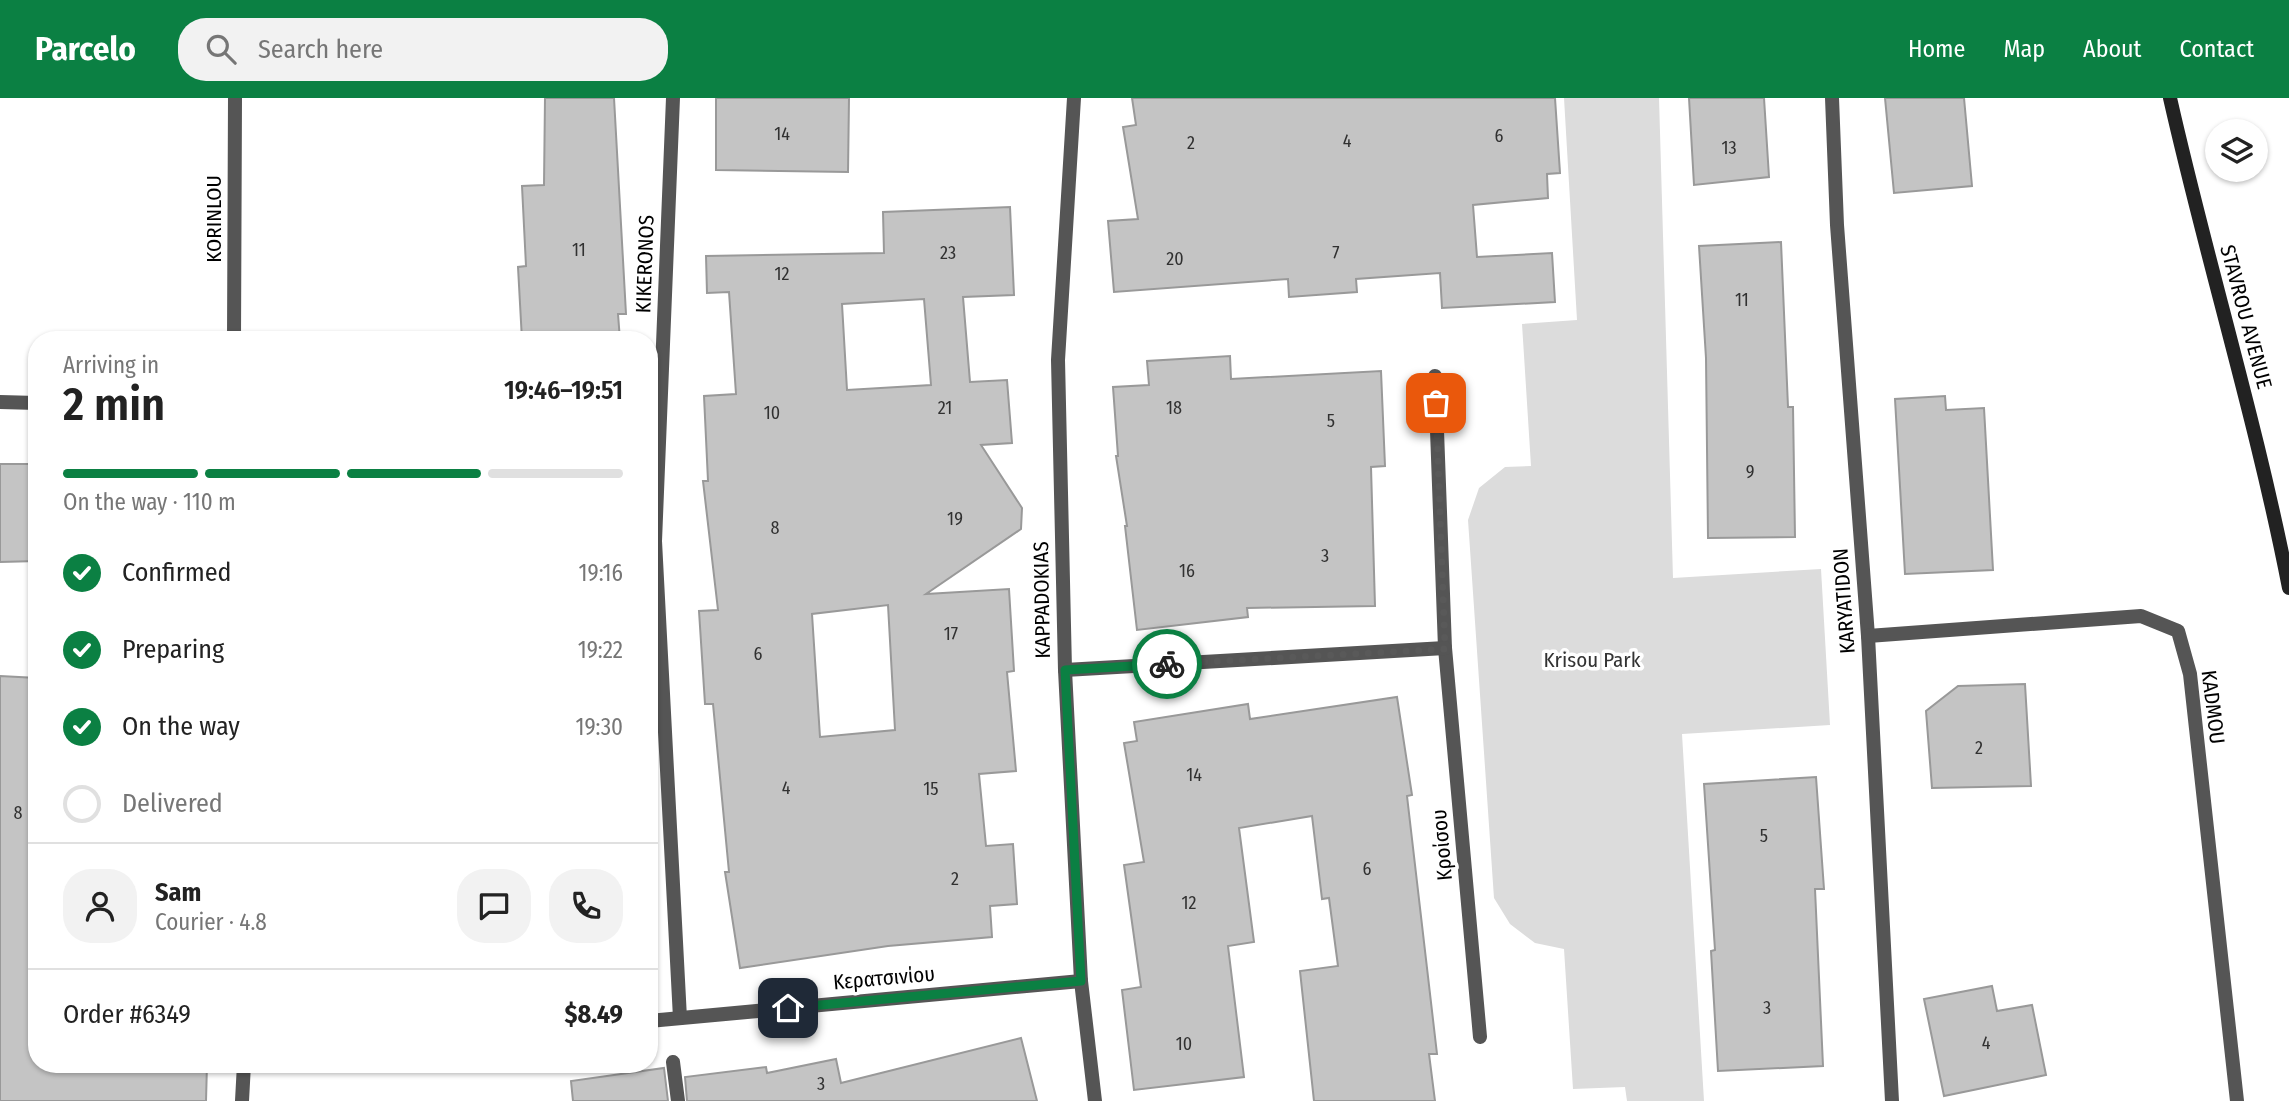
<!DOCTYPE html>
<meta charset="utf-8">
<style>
:root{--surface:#fff;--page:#f2f2f2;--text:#222;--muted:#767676;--line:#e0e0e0;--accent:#0b8043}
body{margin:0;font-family:"Fira Sans Condensed",sans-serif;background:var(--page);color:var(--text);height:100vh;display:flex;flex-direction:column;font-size:26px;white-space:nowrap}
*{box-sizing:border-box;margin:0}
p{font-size:23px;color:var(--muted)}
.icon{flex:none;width:38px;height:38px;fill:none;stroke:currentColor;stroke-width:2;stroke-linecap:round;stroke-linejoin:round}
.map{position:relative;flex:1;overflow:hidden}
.drawer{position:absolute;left:28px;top:233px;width:630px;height:742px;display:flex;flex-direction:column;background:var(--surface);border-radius:28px;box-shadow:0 2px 5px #0004}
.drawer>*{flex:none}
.buttons{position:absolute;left:2205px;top:21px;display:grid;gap:14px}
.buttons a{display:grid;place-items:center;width:63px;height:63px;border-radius:50%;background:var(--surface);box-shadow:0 2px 5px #0004;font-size:35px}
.pin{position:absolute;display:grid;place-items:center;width:60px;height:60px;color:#fff;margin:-30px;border-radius:14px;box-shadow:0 4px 10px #0006}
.courier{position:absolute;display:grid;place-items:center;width:70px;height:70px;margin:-35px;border:5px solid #0b8043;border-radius:50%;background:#fff;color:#222;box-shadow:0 2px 9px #0007}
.head em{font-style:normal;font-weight:600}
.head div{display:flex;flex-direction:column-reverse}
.head{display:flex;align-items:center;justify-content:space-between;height:119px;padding:0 35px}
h1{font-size:46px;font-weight:600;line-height:52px}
.bar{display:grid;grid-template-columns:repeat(4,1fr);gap:10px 7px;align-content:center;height:84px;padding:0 35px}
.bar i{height:9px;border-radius:5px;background:var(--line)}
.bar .current{background:var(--accent)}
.bar p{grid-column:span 4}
.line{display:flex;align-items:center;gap:18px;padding:0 35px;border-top:2px solid var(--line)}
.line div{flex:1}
.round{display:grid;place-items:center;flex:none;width:74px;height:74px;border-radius:28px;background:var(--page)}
ol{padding:0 35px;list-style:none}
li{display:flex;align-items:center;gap:21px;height:77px}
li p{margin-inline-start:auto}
li .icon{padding:7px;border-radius:50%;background:var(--accent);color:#fff;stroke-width:4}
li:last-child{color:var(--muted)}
li i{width:38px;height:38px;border:4px solid var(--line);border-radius:50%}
header{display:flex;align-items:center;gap:42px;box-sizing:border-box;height:98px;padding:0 35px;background:var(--accent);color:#fff}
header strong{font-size:33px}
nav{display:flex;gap:38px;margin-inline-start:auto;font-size:24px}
.search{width:490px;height:63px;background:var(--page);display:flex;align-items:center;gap:18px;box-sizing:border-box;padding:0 24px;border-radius:28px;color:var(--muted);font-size:26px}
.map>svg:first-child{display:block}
.green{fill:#dcdcdc}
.building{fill:#c4c4c4;stroke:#999;stroke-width:2;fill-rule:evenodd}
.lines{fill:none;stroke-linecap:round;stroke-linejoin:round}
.minor{stroke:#555;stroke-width:14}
.secondary{stroke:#222;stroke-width:14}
.done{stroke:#595959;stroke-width:7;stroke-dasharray:0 12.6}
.route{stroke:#0b8043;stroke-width:9}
.labels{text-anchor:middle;stroke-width:7;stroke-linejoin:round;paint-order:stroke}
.number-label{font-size:18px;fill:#313131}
.street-label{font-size:21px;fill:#000;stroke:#fff}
.park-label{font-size:21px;fill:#333;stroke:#fff}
</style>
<header>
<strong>Parcelo</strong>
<div class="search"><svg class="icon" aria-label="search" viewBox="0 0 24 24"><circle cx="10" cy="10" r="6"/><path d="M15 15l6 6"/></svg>Search here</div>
<nav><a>Home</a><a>Map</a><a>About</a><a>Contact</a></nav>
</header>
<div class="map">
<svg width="2289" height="1003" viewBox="0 0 2289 1003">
<rect width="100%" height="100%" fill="#fff"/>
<polygon class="green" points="1564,0 1659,0 1673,480 1821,471 1830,627 1682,636 1704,1003 1627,1003 1625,989 1573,991 1564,851 1535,845 1510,826 1494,800 1468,422 1479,390 1505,369 1531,368 1522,226 1577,222"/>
<g class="building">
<polygon points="545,0 614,0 626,216 618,216 620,242 522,242 518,169 526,168 522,88 544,87"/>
<polygon points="716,0 849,0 848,74 716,72"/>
<polygon points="1132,0 1555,0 1560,75 1547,76 1548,100 1473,107 1477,159 1552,155 1555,204 1442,210 1440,175 1356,181 1357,194 1289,199 1288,181 1114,194 1108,123 1138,121 1123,29 1136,27"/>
<polygon points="1689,0 1764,0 1769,79 1694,87"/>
<polygon points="1885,0 1964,0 1972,88 1894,95"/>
<path d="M1010,109L1014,197L963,199L970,284L1007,282L1012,345L981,347L1022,410L1021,431L926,496L1009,491L1014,573L1007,574L1016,673L979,676L986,748L1013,746L1017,806L990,808L992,839L888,848L740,870L725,774H729L713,606H705L699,513L718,512L703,383H708L704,298L736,296L729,194L707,195L706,158L884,155L883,114ZM924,201L931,287L847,292L842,206ZM888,507L895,632L820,639L812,516Z"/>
<polygon points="1781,144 1788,309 1793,309 1795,439 1708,440 1706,260 1699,148"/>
<polygon points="1230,258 1231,281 1381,273 1385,368 1371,369 1375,508 1247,510 1248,519 1137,532 1125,428 1127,428 1116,358 1118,358 1113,289 1149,287 1147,263"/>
<polygon points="1945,298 1946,312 1984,310 1993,472 1905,476 1895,301"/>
<polygon points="0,366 37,366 37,463 0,464"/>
<polygon points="0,578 37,580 37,966 207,966 206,1003 0,1003"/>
<polygon points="2025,586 2031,688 1932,690 1926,613 1958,588"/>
<polygon points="1397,599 1412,697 1407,698 1437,956 1429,956 1435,1003 1314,1003 1300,873 1338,868 1329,800 1322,801 1312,718 1239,730 1254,844 1228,848 1244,979 1134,992 1122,892 1141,889 1124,767 1144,764 1124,645 1137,643 1134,624 1248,606 1250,621"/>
<polygon points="1816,679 1824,791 1815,791 1823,968 1718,973 1711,853 1715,852 1704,686"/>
<polygon points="1992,888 1997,913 2032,907 2046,977 1944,998 1924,901"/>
<polygon points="1021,940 1037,1003 687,1003 685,979 766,969 767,975 836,961 841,985"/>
<polygon points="664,970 668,1003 573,1003 571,983"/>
</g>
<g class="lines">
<g class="minor">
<polyline points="673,0 655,443 680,920"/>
<polyline points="1074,0 1058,262 1065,572 1081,883 1095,1003"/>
<polyline points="1832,0 1837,127 1868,538 1892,1003"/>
<polyline points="234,242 235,0"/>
<polyline points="1435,278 1445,550 1480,939"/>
<polyline points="0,304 37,305"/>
<polyline points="1868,538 2141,518 2178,533 2190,576 2237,1003"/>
<polyline points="1065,572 1445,550"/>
<polyline points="649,923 1081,883"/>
<polyline points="673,964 678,1003"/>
<polyline points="242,1003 244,966"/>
</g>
<path class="secondary" d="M2170,0C2207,164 2257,325 2289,490"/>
</g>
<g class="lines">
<polyline class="done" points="1167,566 1445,551 1436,305"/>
<polyline class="route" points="788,910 1081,883 1065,572 1167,566"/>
</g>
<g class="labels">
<g class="number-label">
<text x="782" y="42">14</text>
<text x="1499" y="44">6</text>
<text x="1347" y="49">4</text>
<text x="1191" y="51">2</text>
<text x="1729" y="56">13</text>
<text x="579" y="158">11</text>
<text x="948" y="161">23</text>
<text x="1336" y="161">7</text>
<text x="1175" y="167">20</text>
<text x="782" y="182">12</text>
<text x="1742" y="208">11</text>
<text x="945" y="316">21</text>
<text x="1174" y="316">18</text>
<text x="772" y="321">10</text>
<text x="1331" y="329">5</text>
<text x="1750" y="380">9</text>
<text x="955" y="427">19</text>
<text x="775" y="436">8</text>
<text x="1325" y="464">3</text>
<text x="1187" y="479">16</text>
<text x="951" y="542">17</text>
<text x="758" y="562">6</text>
<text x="1979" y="656">2</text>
<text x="1194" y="683">14</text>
<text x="786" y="696">4</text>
<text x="931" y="697">15</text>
<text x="18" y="721">8</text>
<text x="1764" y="744">5</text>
<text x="1367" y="777">6</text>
<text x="955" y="787">2</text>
<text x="1189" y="811">12</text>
<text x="1767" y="916">3</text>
<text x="1986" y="951">4</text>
<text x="1184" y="952">10</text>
<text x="821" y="992">3</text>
</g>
<g class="street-label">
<text transform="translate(214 121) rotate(-90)" y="7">KORINLOU</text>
<text transform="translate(645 166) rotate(-88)" y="7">KIKERONOS</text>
<text transform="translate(2246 219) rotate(75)" y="7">STAVROU AVENUE</text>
<text transform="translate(1042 502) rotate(-91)" y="7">KAPPADOKIAS</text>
<text transform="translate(1844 503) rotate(-94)" y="7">KARYATIDON</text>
<text transform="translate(2213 609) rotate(83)" y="7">KADMOU</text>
<text transform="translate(1442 747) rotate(-95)" y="7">Κροίσου</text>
<text transform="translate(884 880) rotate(-5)" y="7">Κερατσινίου</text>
</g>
<g class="park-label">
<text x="1592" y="569">Krisou Park</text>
</g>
</g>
</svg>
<div class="buttons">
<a><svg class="icon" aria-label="layers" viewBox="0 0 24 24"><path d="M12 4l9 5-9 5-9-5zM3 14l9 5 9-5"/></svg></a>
</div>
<div class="pin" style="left:1436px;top:305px;background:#ea580c"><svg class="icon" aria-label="bag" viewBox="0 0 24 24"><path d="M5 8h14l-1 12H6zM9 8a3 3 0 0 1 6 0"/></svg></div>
<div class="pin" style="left:788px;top:910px;background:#1f2937"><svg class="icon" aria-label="home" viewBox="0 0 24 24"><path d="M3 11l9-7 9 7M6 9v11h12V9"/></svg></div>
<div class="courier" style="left:1167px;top:566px"><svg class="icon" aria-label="bike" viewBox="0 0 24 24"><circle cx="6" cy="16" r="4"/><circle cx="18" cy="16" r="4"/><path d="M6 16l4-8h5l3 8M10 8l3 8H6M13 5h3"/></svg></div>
<section class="drawer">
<div class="head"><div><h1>2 min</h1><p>Arriving in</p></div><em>19:46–19:51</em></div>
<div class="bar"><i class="current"></i><i class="current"></i><i class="current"></i><i></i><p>On the way · 110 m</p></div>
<ol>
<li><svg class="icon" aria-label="check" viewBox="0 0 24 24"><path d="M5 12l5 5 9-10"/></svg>Confirmed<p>19:16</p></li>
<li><svg class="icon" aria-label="check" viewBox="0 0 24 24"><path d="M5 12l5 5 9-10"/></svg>Preparing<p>19:22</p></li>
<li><svg class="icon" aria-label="check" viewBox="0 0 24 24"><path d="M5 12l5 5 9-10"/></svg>On the way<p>19:30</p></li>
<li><i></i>Delivered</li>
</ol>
<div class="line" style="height:126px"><a class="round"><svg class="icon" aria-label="person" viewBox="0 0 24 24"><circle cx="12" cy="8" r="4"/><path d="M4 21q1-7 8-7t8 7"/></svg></a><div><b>Sam</b><p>Courier · 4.8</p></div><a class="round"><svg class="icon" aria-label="chat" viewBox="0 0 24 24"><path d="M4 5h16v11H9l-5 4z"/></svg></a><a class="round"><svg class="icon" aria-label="phone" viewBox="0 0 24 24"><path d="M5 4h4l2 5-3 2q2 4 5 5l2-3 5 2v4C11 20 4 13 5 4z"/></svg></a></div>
<div class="line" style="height:91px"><div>Order #6349</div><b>$8.49</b></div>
</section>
</div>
